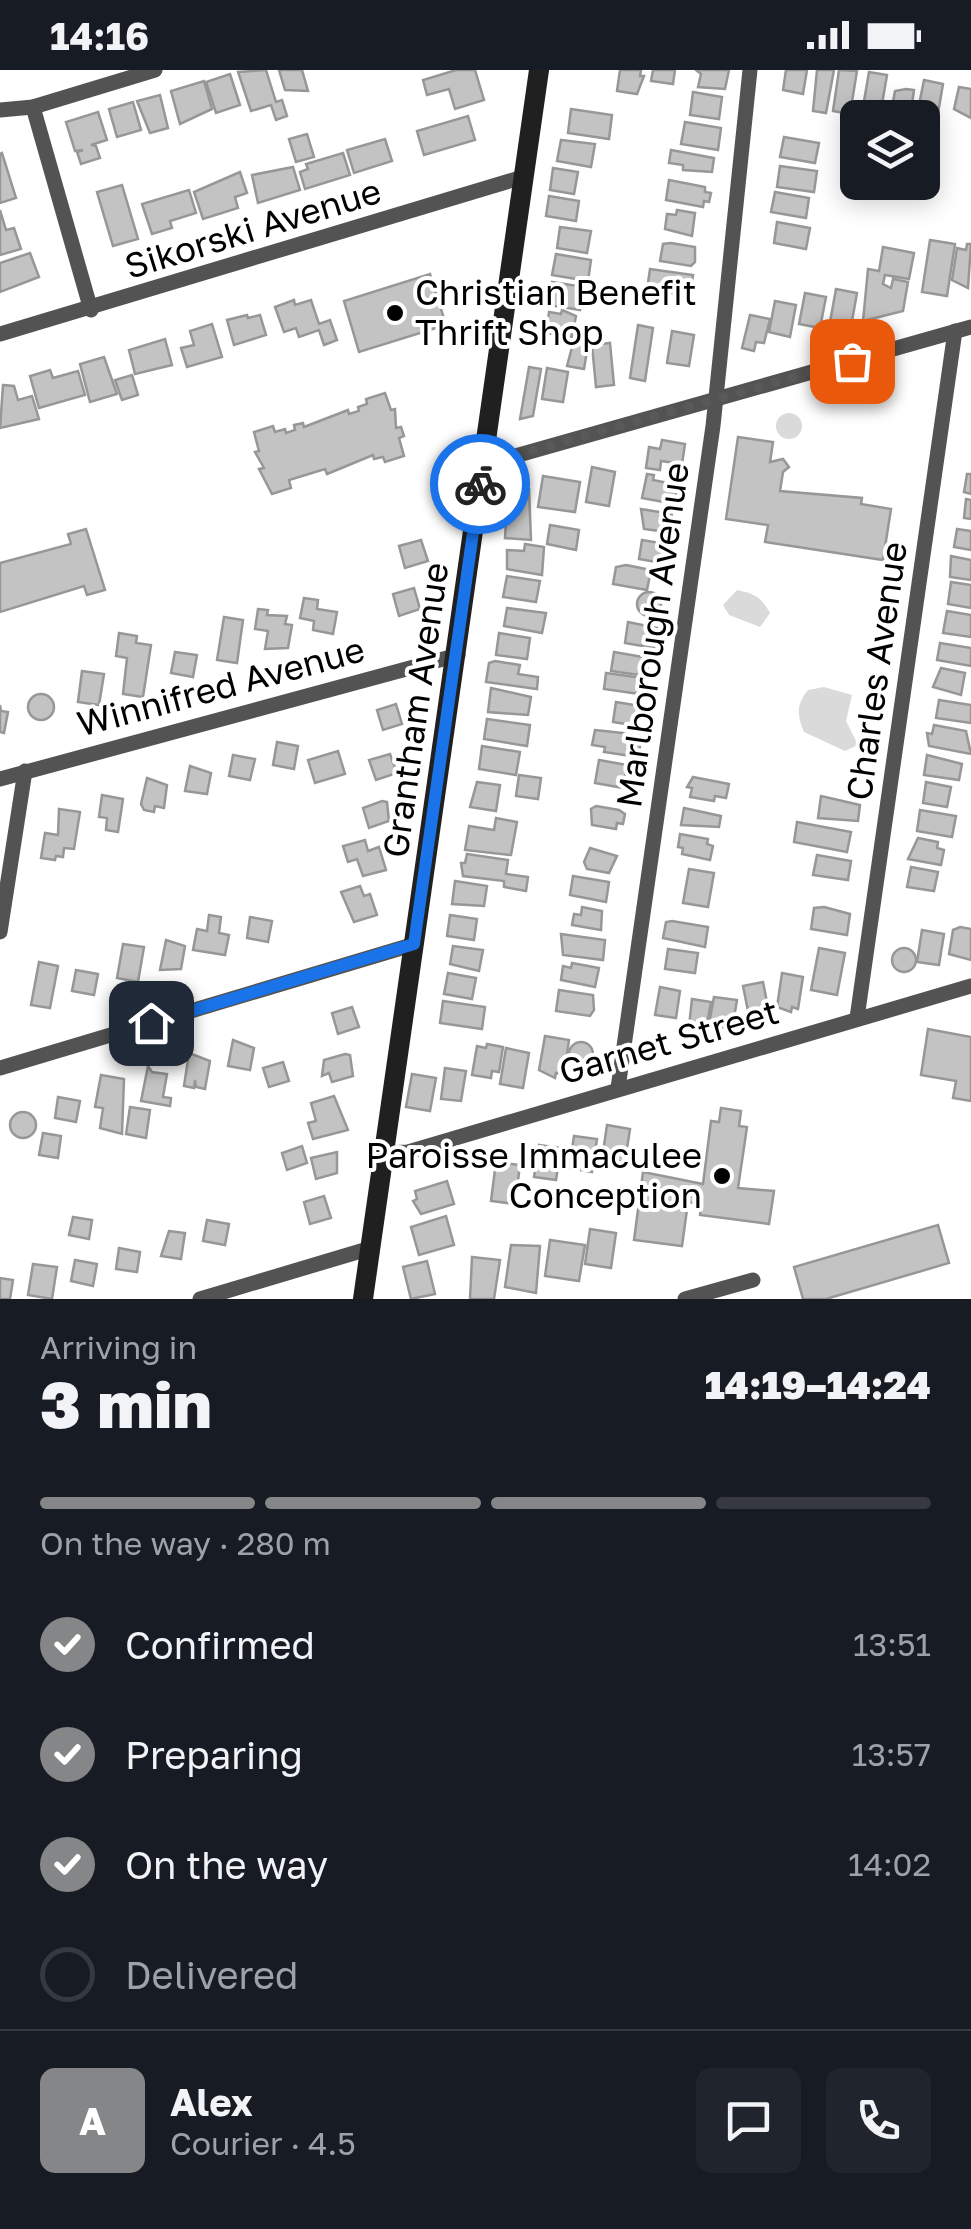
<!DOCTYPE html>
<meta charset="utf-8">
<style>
:root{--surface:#171b24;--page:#20242c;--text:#f1f3f6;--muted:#9ea1a6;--line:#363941;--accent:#858687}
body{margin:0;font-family:"Golos Text",sans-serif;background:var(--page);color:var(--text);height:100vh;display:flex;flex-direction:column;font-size:38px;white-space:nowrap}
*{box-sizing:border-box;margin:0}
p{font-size:32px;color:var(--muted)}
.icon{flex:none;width:55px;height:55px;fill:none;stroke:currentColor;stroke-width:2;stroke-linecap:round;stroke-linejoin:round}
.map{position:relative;height:1229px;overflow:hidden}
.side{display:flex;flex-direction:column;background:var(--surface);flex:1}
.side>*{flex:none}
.controls{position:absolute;left:840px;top:30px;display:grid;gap:20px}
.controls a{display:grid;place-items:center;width:100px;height:100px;border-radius:15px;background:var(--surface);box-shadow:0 5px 25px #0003;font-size:50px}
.pin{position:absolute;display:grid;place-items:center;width:85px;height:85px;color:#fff;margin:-42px;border-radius:20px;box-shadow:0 5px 15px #0006}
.courier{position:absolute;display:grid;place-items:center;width:100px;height:100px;margin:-50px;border:8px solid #1a73e8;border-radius:50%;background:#fff;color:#222;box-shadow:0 2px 12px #0007}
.head em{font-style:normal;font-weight:800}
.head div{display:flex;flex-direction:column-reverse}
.head{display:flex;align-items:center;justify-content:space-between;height:170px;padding:0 40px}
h1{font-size:65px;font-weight:800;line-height:75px}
.bar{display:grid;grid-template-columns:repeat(4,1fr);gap:15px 10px;align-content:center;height:120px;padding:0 40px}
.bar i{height:12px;border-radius:8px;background:var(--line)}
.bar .selected{background:var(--accent)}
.bar p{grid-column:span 4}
.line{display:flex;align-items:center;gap:25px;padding:0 40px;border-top:2px solid var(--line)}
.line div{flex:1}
.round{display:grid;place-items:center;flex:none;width:105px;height:105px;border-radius:15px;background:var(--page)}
ol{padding:0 40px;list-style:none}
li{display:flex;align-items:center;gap:30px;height:110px}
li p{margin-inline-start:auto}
li .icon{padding:10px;border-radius:50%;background:var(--accent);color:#fff;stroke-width:4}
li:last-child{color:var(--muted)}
li i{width:55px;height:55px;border:5px solid var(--line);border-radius:50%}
.status{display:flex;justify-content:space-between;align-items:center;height:70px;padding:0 50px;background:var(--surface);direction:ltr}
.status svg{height:28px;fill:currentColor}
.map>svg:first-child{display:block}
.green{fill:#dadada}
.building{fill:#c3c3c3;stroke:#979797;stroke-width:2.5}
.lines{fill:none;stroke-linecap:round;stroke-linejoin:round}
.street{stroke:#535353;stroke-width:15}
.secondary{stroke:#202020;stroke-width:20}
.done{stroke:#595959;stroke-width:10;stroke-dasharray:0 18}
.route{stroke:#1a73e8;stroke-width:12}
.poi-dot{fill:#000;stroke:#fff;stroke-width:4}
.labels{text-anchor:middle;stroke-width:8;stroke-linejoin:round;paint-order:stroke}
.street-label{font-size:35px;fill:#000;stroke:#fff}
.poi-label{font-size:35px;fill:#000;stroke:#fff;text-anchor:start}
</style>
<div class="status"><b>14:16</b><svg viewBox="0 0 49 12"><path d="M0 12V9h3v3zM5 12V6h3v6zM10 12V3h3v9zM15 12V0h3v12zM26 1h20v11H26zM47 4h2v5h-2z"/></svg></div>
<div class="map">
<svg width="971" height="1229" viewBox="0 0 971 1229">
<rect width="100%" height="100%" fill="#fff"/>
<g class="green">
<circle cx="789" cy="356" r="13"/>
<path d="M737,520C755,524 761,527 770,543L760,557L729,545L723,535Z"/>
<path d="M824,617L852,625L846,651L858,675L845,681L804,662C797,644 796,635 808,620Z"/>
</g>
<g class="building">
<polygon points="266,0 276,32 282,30 287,46 276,50 271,35 251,41 238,2"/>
<polygon points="279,0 302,0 308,21 285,20"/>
<polygon points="456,0 475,0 484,30 455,39 449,19 427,25 423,10"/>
<polygon points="620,0 641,0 640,6 644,6 637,24 617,21"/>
<polygon points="653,0 675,0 673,14 651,11"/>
<polygon points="696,0 729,0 725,19 698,17 701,4"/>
<polygon points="786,0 807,0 803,24 783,20"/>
<polygon points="817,0 834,0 826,43 813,41"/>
<polygon points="839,0 857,1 850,44 833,41"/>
<polygon points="869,2 887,5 880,46 862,43"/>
<polygon points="230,4 240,35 216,43 206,12"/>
<polygon points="924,10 943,14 937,49 917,45"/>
<polygon points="204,11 212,39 180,54 171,21"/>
<polygon points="959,17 971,19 971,48 954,39"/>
<polygon points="906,19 914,20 910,48 890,48 895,21"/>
<polygon points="693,22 722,27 719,49 690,45"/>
<polygon points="160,25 168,58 150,63 137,31"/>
<polygon points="133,32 141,60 117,67 109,39"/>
<polygon points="571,39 612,45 609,69 568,63"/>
<polygon points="98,42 107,70 91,75 96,76 100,88 81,94 77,82 83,80 75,81 66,52"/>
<polygon points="468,46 475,70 424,85 417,61"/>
<polygon points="685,52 721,58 718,80 681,74"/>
<polygon points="307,64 314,87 296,92 289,69"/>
<polygon points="784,67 819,73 815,93 780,87"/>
<polygon points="385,69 392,91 354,103 347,80"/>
<polygon points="561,70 595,74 591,97 557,91"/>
<polygon points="671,80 714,88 712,102 683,100 683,95 669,93"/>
<polygon points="2,83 16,128 0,133 0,84"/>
<polygon points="343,83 350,105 305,119 300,102 308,99 306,94"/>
<polygon points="780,96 817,101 814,122 777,117"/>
<polygon points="293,97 300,120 258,133 252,105"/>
<polygon points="553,98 578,102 574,124 550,120"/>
<polygon points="240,102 247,123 235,127 238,138 203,149 194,122"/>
<polygon points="669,110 705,117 705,122 711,123 709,132 704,131 703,137 666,130"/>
<polygon points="122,115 138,169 113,176 97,122"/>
<polygon points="189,120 196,143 170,151 172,158 152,164 142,134"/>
<polygon points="775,122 809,128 806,148 771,142"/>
<polygon points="549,126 579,131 576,151 546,146"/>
<polygon points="0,140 6,160 14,158 21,179 0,185"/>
<polygon points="677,140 695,143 692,166 665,159 667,144 676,145"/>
<polygon points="777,152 810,158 806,179 774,173"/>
<polygon points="560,157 591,161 587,183 557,178"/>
<polygon points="930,170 955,174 947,226 922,222"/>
<polygon points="671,173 695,177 695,192 691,196 660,191 663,174"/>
<polygon points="967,174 971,174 968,218 952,210 957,178 966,180"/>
<polygon points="883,177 914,183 909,209 885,205 883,214 891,218 893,209 908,212 903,241 863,251 868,199 879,201"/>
<polygon points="30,183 39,207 0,222 0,193"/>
<polygon points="556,184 591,190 588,211 552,205"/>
<polygon points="650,199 693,205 690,226 647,220"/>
<polygon points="430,204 446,255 359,282 344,231"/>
<polygon points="552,212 584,217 580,240 549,235"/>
<polygon points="836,219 857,223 852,251 845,250 844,254 830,252"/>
<polygon points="805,223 826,227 820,258 799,254"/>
<polygon points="294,230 295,235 311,230 319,254 330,250 337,270 324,275 319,260 299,267 296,258 284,262 275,237"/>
<polygon points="775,231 796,235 790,267 769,262"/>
<polygon points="562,240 576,246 572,267 546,263 549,242 561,244"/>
<polygon points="247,245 248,248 260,245 266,265 234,275 227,250"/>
<polygon points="750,245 770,249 764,273 756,272 754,281 742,278"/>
<polygon points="212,254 222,287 187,297 181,278 194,275 190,261"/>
<polygon points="638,255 653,258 645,311 630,308"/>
<polygon points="672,261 694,265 689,296 667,293"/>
<polygon points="165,269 172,295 135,304 129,280"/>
<polygon points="574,270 588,275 584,299 567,296"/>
<polygon points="610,273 614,315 596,317 592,275"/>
<polygon points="104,287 117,324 90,332 80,294"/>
<polygon points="529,297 541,299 533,346 520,349"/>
<polygon points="547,298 568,302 563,332 542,329"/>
<polygon points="50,300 53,308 78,301 85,325 39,338 30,306"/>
<polygon points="132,305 138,325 122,330 115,310"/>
<polygon points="3,315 14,316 18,330 32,326 39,349 0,358"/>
<polygon points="385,323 391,340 395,339 396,358 401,357 404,366 399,368 404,386 385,392 383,387 374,389 373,385 327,404 325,399 289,410 291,418 272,424 259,399 264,398 255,382 259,381 254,362 273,356 275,362 285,359 286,363 295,360 294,355 303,353 304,357 348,340 349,344 359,341 358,337 367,334 366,329"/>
<polygon points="738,367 773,372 770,392 783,389 789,397 783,402 780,421 862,428 861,434 891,439 883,490 765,472 768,455 726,449"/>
<polygon points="662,370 685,374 682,394 661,391 660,400 646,398 649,377 660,379"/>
<polygon points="592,397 615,402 609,436 586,432"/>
<polygon points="647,404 654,405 653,410 678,415 675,428 671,427 669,433 642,428"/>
<polygon points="967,404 971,404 971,424 964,422"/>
<polygon points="543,406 580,412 575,442 538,437"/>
<polygon points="508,417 529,419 531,470 505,468"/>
<polygon points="966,429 971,430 971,449 964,448"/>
<polygon points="641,439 672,444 667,462 644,459"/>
<polygon points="550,455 579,460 576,480 547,474"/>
<polygon points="86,459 105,520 87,525 84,516 0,542 0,493 71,474 68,464"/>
<polygon points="957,459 971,461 971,480 954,477"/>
<polygon points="421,470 428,491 405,498 399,476"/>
<polygon points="642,470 666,474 668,488 663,487 662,493 639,489"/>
<polygon points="525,474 544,477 542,505 507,499 507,480 524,481"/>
<polygon points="951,486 971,490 971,510 950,507"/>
<polygon points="626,495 651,500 647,520 613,514 616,497"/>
<polygon points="507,506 540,511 536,532 503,527"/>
<polygon points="951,512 971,515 971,538 948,534"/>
<polygon points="414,518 420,539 399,546 393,524"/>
<circle cx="649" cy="534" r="12"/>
<polygon points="304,528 318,530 317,539 337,542 333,564 313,560 314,551 300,548"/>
<polygon points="507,538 546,543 542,563 504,556"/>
<polygon points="258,539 268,540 267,545 287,546 285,554 292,555 288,578 265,579 268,561 255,559"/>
<polygon points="947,541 971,545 971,567 943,563"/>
<polygon points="224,547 243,550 237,593 217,590"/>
<polygon points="628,552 657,558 654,578 625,573"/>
<polygon points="119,563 137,566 136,573 151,575 143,627 123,624 127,588 116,586"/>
<polygon points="499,563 530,568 527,589 496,585"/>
<polygon points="940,573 971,578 971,596 937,590"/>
<polygon points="175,582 197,585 193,607 171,603"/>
<polygon points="614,582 649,588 646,606 611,601"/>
<polygon points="495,591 520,595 518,604 538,607 537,619 486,612 489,593"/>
<polygon points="941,598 965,603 961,625 933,617"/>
<polygon points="82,601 104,604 99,635 78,632"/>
<polygon points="606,603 643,608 646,625 604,619"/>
<polygon points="491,618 531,627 528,645 488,642"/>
<circle cx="41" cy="637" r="13"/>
<polygon points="939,630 971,635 971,653 936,648"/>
<polygon points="616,632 640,636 638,656 613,652"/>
<polygon points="396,634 402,654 383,660 377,640"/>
<polygon points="0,635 1,641 8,642 4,663 0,662"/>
<polygon points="487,649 530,655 527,676 484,669"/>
<polygon points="934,655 966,661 971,684 929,676 927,663 932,664"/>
<polygon points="595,660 642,665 638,687 604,682 605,677 592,675"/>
<polygon points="277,672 298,676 294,699 273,695"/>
<polygon points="482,676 520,682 516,705 479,699"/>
<polygon points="338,681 345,704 315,713 308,690"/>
<polygon points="390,684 397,703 376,710 369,690"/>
<polygon points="233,685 255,689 250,710 229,706"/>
<polygon points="927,685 962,694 959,710 924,705"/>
<polygon points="599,690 627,695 623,718 595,713"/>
<polygon points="190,696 211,703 207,724 185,721"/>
<polygon points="519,705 541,708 538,729 516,726"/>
<polygon points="693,707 729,714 726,728 715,726 714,731 690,727 692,718 687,717"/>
<polygon points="147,708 167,715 164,738 155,736 154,742 144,740 141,734"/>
<polygon points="477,712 500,715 496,741 470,737"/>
<polygon points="926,712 951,717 947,737 923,733"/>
<polygon points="102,725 123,729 118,762 106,760 107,748 99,747"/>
<polygon points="821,726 860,735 858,751 818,748"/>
<polygon points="382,731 387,732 389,751 369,758 363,738"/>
<polygon points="596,736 619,740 625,744 623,754 617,753 616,759 592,755 591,739"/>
<polygon points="684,738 721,746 719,757 681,755"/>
<polygon points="59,739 80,742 74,779 64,778 63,787 56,786 55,790 41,788 45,763 58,765"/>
<polygon points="920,740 956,746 952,767 917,761"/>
<polygon points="496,748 517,752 511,785 465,780 469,756 494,760"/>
<polygon points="797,752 851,762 847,782 794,772"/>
<polygon points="680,764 708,769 707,774 713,776 710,790 682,784 683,778 678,777"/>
<polygon points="918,768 938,772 937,778 944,780 941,795 908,789"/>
<polygon points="365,770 368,781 379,777 386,800 363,806 357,789 348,792 343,776"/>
<polygon points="590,778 617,786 609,803 587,799 584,792"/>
<polygon points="467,784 508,790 506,804 528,807 526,821 504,817 504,811 463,806 461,793 465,793"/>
<polygon points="817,785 851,791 848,810 813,805"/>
<polygon points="911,797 938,802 934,821 907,817"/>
<polygon points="689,799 714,803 708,837 683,833"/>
<polygon points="573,806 609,812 606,832 570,825"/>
<polygon points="455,811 487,816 484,836 452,834"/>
<polygon points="360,816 364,826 370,824 377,845 354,852 341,822"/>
<polygon points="582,837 602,841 601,860 572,855 574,844 581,845"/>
<polygon points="824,837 850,844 847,865 811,859 814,838"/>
<polygon points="209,845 221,847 219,863 229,865 225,885 193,880 197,859 207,861"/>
<polygon points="450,845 477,849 474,870 447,866"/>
<polygon points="250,847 272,851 268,872 247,868"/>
<polygon points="672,851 708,857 705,877 663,868 666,852"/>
<polygon points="960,857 971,859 971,890 949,884 953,860"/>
<polygon points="922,860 944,864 939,895 917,892"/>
<polygon points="561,864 605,870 603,890 563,885"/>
<polygon points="166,870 185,876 181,899 160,900"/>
<polygon points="123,874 144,877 138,912 117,908"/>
<polygon points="453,876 483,880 479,901 450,894"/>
<circle cx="904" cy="890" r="12"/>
<polygon points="819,878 845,883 837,925 811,920"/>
<polygon points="668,879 698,883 695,903 665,899"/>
<polygon points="39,892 58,896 50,938 31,935"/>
<polygon points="572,893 599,898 595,917 561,910 563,896 571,898"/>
<polygon points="76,900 98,904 94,925 72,921"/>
<polygon points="448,903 476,908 472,929 444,924"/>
<polygon points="782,903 803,907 798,939 792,937 791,942 777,937"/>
<polygon points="763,912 768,937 758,942 758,939 748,941 743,916"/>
<polygon points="660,917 680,921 676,948 655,945"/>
<polygon points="559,920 593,925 594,940 590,946 556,941"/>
<polygon points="714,927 737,930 732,960 709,954"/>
<polygon points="692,929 711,932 706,959 689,956"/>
<polygon points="443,931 485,937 482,959 440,953"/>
<polygon points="352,937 359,957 338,964 332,943"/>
<polygon points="928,959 971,967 971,1031 953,1028 956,1011 921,1005"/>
<polygon points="545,966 569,970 564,1004 556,1003 555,1008 539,1000"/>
<polygon points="233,970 254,978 250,1000 228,996"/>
<circle cx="581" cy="984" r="12"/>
<polygon points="487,974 503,977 499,1002 492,1001 491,1008 472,1005 477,976 486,978"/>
<polygon points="506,978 529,983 523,1018 500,1014"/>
<polygon points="189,983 210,991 205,1019 196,1017 195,1010 194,1018 184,1016"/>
<polygon points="345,984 350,985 353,1006 332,1012 329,1003 322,1006 324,990"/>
<polygon points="283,992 289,1011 269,1017 263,998"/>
<polygon points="148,996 152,1002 167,1004 163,1027 171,1028 170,1036 141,1031"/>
<polygon points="445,998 466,1001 461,1031 441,1029"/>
<polygon points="412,1004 436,1008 430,1041 406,1037"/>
<polygon points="101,1005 124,1009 122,1064 100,1058 103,1038 95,1037"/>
<polygon points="334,1026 348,1060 313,1069 308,1053 316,1051 311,1033"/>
<polygon points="58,1027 80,1031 76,1052 55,1048"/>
<polygon points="130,1037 150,1040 146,1068 126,1064"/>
<polygon points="721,1038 741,1041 739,1056 747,1057 738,1118 774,1121 769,1154 700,1145 701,1134 688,1132 682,1176 634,1170 643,1102 703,1114 711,1051 719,1052"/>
<circle cx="23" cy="1055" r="13"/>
<polygon points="607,1055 630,1059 625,1092 602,1089"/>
<polygon points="43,1063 61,1066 58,1088 39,1085"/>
<polygon points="574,1066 597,1069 592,1102 569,1098"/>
<polygon points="539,1075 561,1078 556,1110 534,1107"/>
<polygon points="302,1076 307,1093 287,1100 282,1083"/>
<polygon points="337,1082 337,1103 316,1109 311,1088"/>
<polygon points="496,1092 520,1095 515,1134 491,1131"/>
<polygon points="447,1111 454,1134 421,1144 413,1131 417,1129 415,1121"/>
<polygon points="324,1126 331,1148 310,1154 304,1132"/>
<polygon points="446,1146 454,1175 419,1185 411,1157"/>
<polygon points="73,1147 92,1150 89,1169 69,1165"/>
<polygon points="207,1150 229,1154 225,1175 203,1171"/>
<polygon points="938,1155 949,1193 826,1229 803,1229 794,1197"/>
<polygon points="590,1159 616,1163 611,1198 585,1194"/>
<polygon points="169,1161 185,1163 181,1189 161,1186"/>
<polygon points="550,1170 585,1175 579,1211 545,1206"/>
<polygon points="511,1175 540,1176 536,1223 505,1217"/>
<polygon points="119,1178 140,1182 137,1202 116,1199"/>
<polygon points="472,1187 500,1190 494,1229 470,1229"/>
<polygon points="75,1190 97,1194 93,1216 71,1211"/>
<polygon points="427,1191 435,1224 411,1229 403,1197"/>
<polygon points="33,1194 57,1197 52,1229 28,1225"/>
<polygon points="0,1208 13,1210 10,1229 0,1229"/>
</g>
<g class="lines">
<g class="street">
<polyline points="33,37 91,240"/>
<polyline points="0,40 33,37 155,0"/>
<polyline points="0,264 523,107"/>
<polyline points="483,395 971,257"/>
<polyline points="0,709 458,585"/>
<polyline points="0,862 25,701"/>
<polyline points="857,948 955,261"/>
<polyline points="0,998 415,874"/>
<polyline points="618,1018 713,356 750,0"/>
<polyline points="384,1083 408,1082 971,916"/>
<polyline points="200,1229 371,1178"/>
<polyline points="685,1229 753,1210"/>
</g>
<polyline class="secondary" points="363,1229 539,0"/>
</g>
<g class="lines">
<polyline class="done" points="480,414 482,395 852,291"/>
<polyline class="route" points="151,953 414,874 480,414"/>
</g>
<g class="poi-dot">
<circle cx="395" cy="243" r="10"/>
<circle cx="722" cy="1106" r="10"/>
</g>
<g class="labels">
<g class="street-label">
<text transform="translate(253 159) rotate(-17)" y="12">Sikorski Avenue</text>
<text transform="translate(653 565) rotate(-82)" y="12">Marlborough Avenue</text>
<text transform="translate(877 601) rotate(-82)" y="12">Charles Avenue</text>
<text transform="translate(221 617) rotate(-15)" y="12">Winnifred Avenue</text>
<text transform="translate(416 640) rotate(-82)" y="12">Grantham Avenue</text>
<text transform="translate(669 972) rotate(-16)" y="12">Garnet Street</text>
</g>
<g class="poi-label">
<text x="415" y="235">Christian Benefit<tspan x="415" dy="40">Thrift Shop</tspan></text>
<text x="702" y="1098" text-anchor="end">Paroisse Immaculee<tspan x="702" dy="40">Conception</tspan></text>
</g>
</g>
</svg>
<div class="controls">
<a><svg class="icon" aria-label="layers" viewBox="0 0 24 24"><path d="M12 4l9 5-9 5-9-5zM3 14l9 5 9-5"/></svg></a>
</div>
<div class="pin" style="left:852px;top:291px;background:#ea580c"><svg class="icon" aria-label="bag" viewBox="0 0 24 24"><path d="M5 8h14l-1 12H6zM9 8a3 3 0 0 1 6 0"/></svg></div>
<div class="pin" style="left:151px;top:953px;background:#1f2937"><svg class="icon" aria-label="home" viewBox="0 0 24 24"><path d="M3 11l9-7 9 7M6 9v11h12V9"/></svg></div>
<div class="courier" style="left:480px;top:414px"><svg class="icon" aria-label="bike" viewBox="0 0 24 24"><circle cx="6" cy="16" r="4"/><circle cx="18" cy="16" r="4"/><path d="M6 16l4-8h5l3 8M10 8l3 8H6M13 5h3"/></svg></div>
</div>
<section class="side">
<div class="head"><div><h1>3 min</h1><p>Arriving in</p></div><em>14:19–14:24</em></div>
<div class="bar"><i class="selected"></i><i class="selected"></i><i class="selected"></i><i></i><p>On the way · 280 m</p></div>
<ol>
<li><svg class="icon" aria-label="check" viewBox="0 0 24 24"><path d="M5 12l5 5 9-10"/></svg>Confirmed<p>13:51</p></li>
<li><svg class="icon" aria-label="check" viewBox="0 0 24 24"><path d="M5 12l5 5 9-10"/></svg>Preparing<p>13:57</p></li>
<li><svg class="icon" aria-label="check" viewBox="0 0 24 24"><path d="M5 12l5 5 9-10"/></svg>On the way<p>14:02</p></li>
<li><i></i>Delivered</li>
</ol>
<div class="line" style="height:180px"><b class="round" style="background:var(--accent);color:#fff">A</b><div><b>Alex</b><p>Courier · 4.5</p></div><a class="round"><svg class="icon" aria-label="chat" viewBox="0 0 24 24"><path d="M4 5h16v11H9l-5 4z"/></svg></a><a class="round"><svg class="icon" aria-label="phone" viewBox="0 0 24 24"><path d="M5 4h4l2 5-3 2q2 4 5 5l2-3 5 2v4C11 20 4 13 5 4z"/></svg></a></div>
</section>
